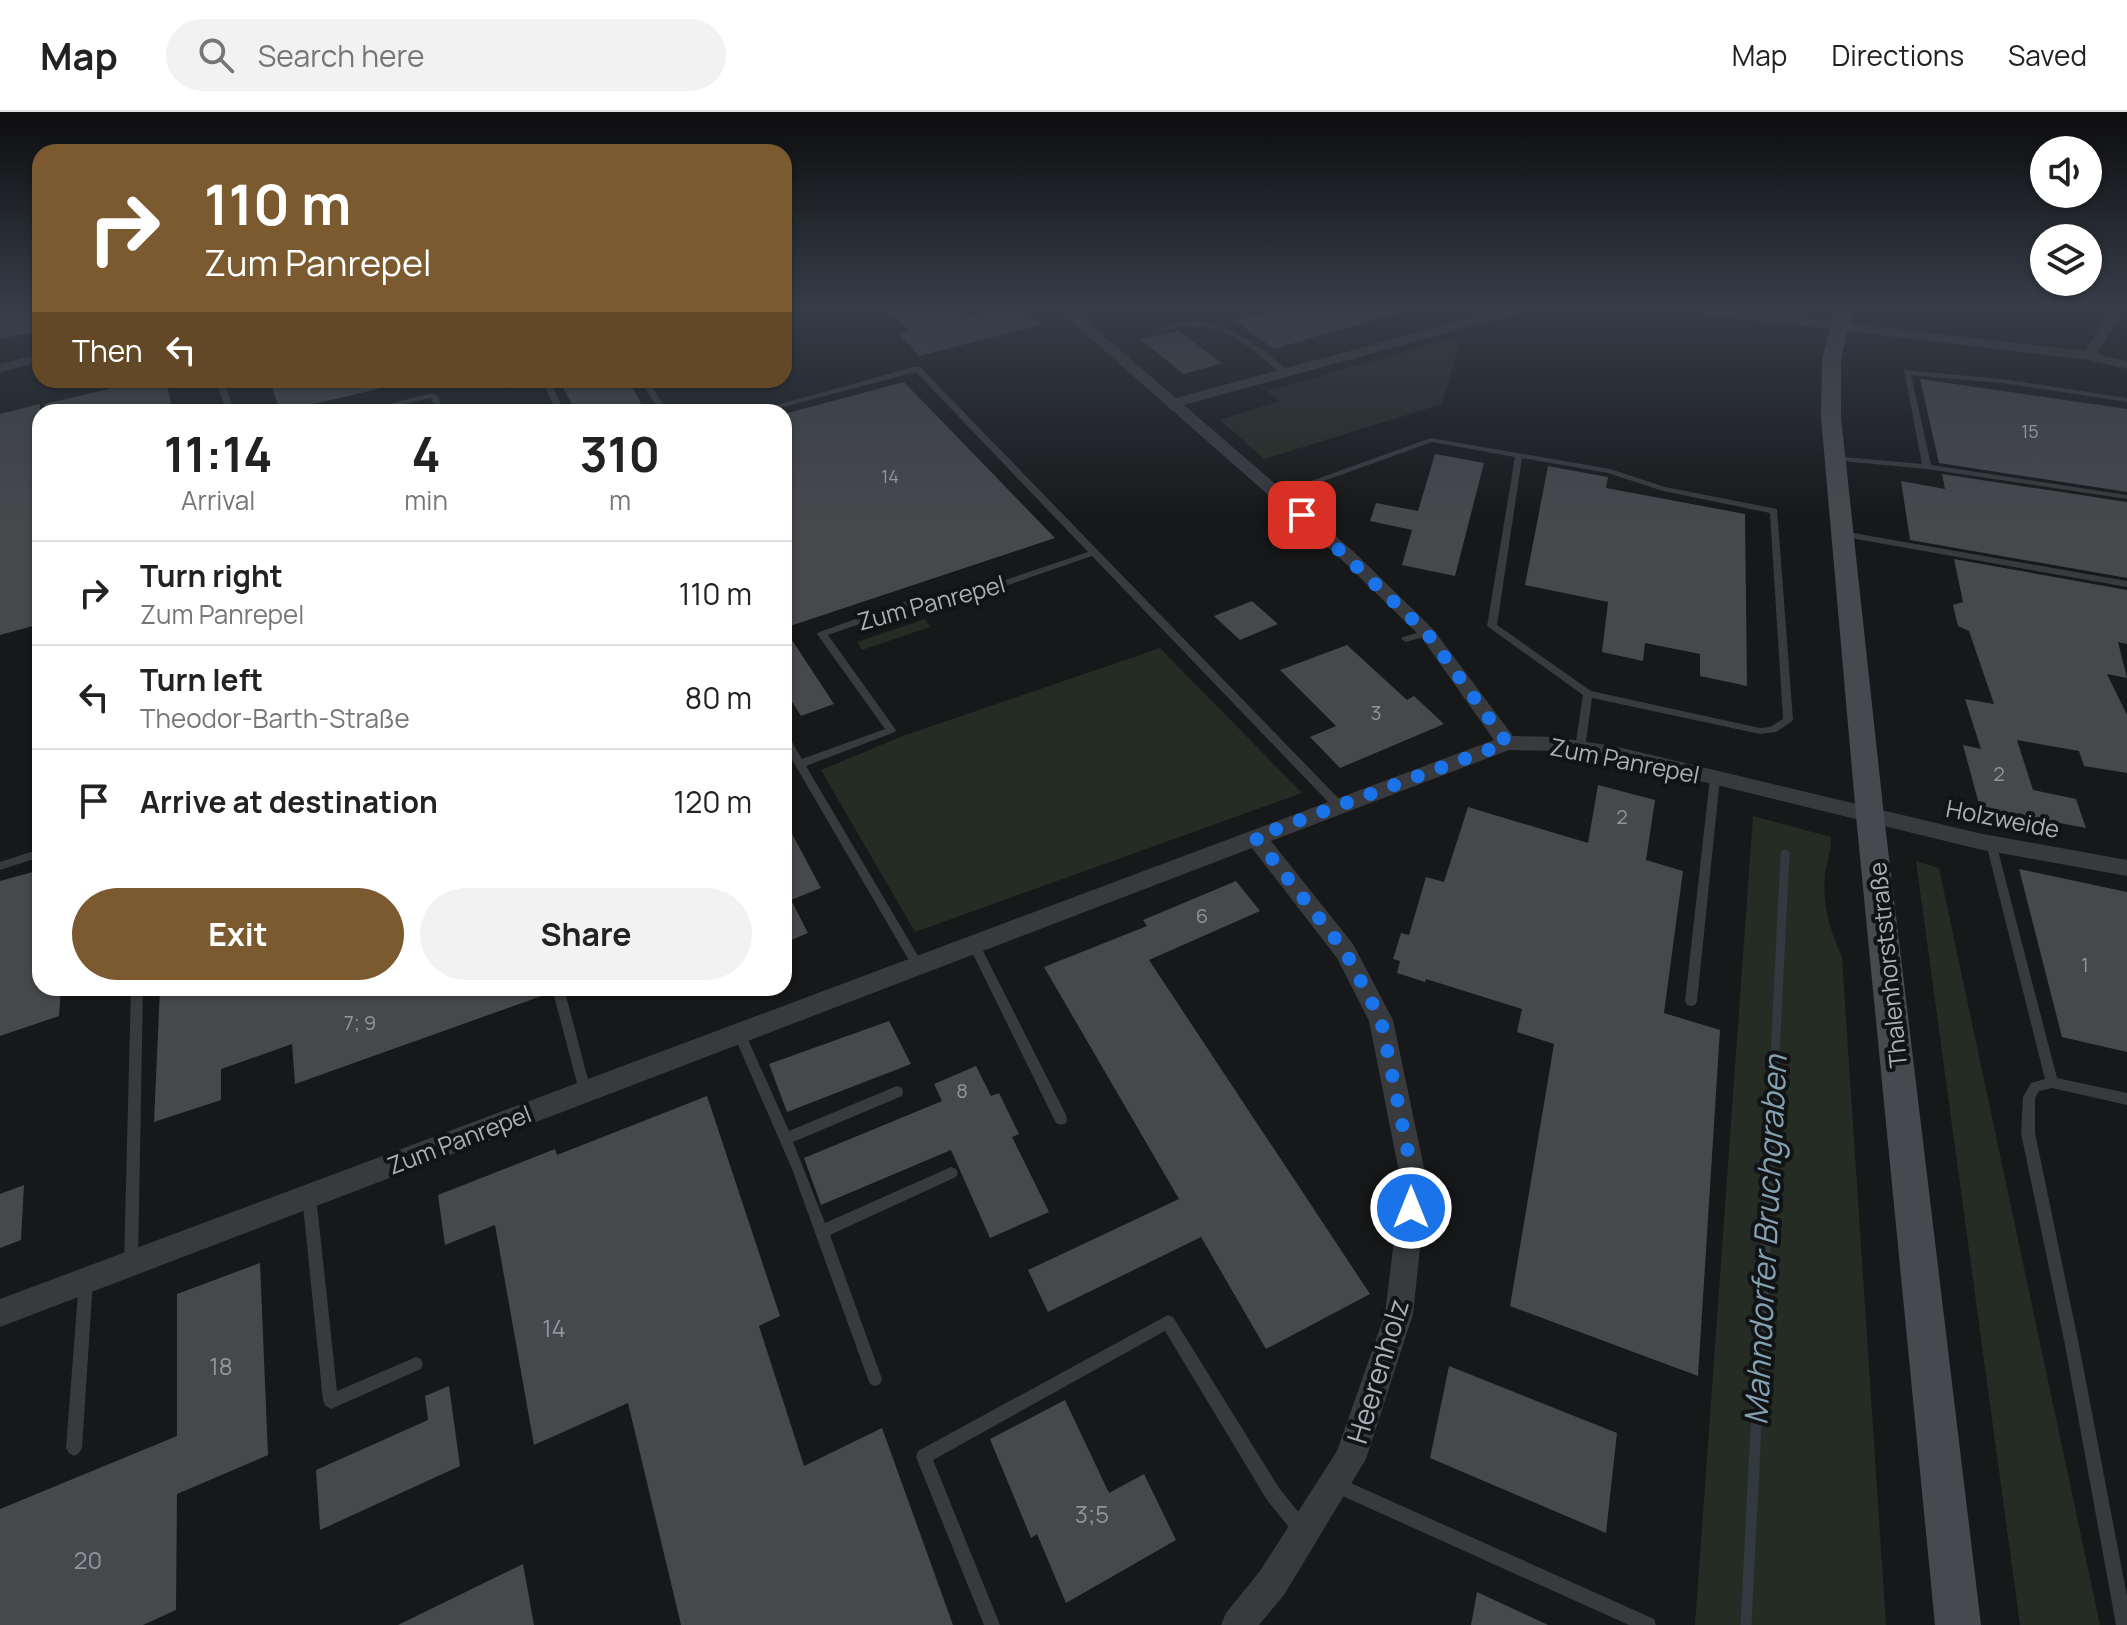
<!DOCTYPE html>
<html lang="en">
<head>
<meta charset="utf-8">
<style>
	:root { --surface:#fff; --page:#f2f2f2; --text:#222; --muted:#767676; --line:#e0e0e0; --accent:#7b5a30 }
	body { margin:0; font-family:Manrope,sans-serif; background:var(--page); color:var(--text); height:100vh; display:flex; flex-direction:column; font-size:30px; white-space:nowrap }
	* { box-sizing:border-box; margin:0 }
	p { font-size:26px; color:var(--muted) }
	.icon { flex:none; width:44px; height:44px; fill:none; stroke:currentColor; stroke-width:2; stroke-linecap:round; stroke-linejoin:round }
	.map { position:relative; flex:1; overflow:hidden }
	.details { position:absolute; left:32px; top:292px; width:760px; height:592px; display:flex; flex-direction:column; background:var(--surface); border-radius:24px; box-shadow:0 2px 6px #0004 }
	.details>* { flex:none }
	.top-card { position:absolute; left:32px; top:32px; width:760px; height:244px; border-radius:24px; box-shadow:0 2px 6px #0004; background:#7b5a30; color:#fff; overflow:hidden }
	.controls { position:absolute; left:2030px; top:24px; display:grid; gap:16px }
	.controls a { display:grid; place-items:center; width:72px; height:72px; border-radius:50%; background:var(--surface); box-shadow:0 2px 6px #0004; font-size:40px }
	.pin { position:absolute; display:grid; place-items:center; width:68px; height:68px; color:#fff; margin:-34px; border-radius:16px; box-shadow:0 4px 12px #0006 }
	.me { position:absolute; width:88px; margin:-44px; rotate:0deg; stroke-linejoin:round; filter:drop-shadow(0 0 6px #0008) }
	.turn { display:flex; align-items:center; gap:28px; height:168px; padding:0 40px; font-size:36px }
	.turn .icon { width:104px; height:104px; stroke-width:2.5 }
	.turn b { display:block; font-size:56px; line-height:68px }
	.then { display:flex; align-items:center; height:76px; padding:0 40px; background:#0003; gap:16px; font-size:30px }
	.eta { display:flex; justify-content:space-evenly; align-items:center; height:136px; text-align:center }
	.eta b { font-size:48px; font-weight:700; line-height:56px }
	.action { display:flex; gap:16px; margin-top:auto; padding:16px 40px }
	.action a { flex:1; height:92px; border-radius:48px; background:var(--accent); color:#fff; font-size:32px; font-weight:700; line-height:92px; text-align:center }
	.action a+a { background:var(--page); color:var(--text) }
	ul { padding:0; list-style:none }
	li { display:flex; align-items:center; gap:24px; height:104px; padding:0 40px; border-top:2px solid var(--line) }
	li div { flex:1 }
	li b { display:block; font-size:30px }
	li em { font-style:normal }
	header { display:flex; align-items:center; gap:48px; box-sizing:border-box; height:112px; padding:0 40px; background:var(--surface); border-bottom:2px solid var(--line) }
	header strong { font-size:38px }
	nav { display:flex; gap:44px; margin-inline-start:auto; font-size:28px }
	.search { width:560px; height:72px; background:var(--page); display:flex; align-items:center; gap:20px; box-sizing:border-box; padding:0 28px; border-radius:44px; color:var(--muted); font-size:30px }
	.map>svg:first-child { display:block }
	.green { fill:#242c24 }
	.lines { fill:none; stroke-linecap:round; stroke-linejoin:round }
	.stream-far1 { stroke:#303a3f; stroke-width:9 }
	.stream { stroke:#303a3f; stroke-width:11 }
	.building { fill:#46484c }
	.service { fill:#393a3e; fill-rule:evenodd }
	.minor { fill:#393a3e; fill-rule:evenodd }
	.secondary { fill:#47494e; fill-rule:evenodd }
	.route { stroke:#1a73e8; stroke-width:14; stroke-dasharray:0 25.2 }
	.labels { text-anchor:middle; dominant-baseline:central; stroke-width:8; stroke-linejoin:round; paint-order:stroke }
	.far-number-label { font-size:18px; fill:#91969d }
	.number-label { font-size:20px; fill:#91969d }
	.street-label { font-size:24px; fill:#aab0b8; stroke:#121314 }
	.near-number-label { font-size:24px; fill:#91969d }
	.near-street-label { font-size:28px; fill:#aab0b8; stroke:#121314 }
	.near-water-label { font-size:32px; font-style:italic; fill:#84a1b1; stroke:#121314 }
</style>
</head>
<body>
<header>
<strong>Map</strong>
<div class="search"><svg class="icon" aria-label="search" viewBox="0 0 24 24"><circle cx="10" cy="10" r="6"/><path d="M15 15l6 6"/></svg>Search here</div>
<nav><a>Map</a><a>Directions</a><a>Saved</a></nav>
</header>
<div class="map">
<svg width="2127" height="1513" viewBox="0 0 2127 1513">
	<rect width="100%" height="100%" fill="#171819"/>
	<path class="green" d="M1456,225l2,12 -16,55 -178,55 -44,-39 60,-19 -13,-10z
		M925,507l5,8 -68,23 -5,-8z
		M1160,536l142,145 -387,139 -94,-162 79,-33z
		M1753,704l78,21c0,16 -4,24 -6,38 -3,29 5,56 17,82l44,668h-191z
		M1916,749l23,7 161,757h-80z"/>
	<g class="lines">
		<path class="stream-far1" d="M1769,1061l16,-319"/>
		<path class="stream" d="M1746,1513l23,-454"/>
	</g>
	<path class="building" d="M0,194h40v25l-40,8z
		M884,194h71l11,10 52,-10 22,19 -121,31 -21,-23 11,-2z
		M1290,194h113l1,5 -130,38 -39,-28z
		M1179,219l43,32 -38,11 -44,-35z
		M1920,267l207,30v83l-188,-29z
		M148,268h18l7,32h-128l-1,-8z
		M270,268h111l1,8 -102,24z
		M559,268h69l18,32h-70z
		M904,270l151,156 -271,90v-214z
		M40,292v220l-40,11v-221z
		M1435,342l49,9 -29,113 -53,-11 10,-35 -42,-9 6,-18 42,8z
		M1548,354l60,11 -2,11 139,26 2,172 -47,-10v-22l-55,-11 -2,18 -41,-9 6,-50 -83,-17z
		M1942,362l185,28v76l-217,-38 -9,-59 44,8z
		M1954,447l173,31v54l-9,-2 9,36 -20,-4 20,41v58l-43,-7 -5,-15 -62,-11 16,50 43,9 10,29 -106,-20 -17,-63 18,4 -16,-50 29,5 -25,-73 -11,-5 -5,-21 10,-3z
		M1252,489l26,23 -38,16 -26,-24z
		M784,516l50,76 -33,12 -17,-27z
		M1347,533l60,55 7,-4 30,28 -104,44 -30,-31 26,-11 -56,-56z
		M1598,673l57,15 -9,60 37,11 -19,142 56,17 -22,346 -188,-70 44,-262 -37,-12 5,-23 -96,-30 -1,3 -28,-9 3,-12 -7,-2 8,-26 8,2 17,-58 18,5 24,-75 120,36z
		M784,707l37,69 -30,12 17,33 -24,10z
		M2019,757l108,23v160l-65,-15z
		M40,758v118h21l-2,28 -59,20v-155z
		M1236,769l24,30 -111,49 221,334 -104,55 -65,-112 -153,75 -20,-42 151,-71 -135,-232 103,-41 -4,-6z
		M160,876h389l1,5 -255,91 -3,-40 -71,25v31l-67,22z
		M889,909l22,43 -124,48 -18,-48z
		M976,954l15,30 8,-3 20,41 -7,3 37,75 -59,26 -39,-88 -130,55 -17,-47 138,-57 -8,-17z
		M707,984l73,220 -21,10 45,140 78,-38 71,197h-272l-53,-222 -94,42 -39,-220 -50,20 -7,-50 117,-46 2,6z
		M24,1073l-3,55 -21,8v-54z
		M260,1151l8,192 -91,39 -1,116 -33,15h-143v-116l177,-73v-142z
		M1449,1254l168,67 -11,100 -176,-75z
		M449,1274l11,80 -140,64 -4,-60 112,-50 -3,-24z
		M1065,1288l44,93 35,-19 32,66 -110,63 -29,-69 -6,4 -41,-99z
		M523,1452l11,61h-136z
		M1477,1480l71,33h-77z"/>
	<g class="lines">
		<path class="service" d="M791,194h12l-19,5v-4z
			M1199,209c36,7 65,28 91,52l-7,2c-43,-35 -62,-59 -121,-44l-3,-2 23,-7z
			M914,255h6l422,435 1,3 -1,3h-8l-242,-252 -136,47 -45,3 -83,29 68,95 -1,2 -89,34 118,200 -2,3 -4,2 -4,-2 -130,-223v-12l4,1 14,24 83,-30 -68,-95 2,-2 91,-32 42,-2 136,-46 -172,-180 -152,40h-13z
			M1904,258l98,9 125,19v4l-125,-19 -91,-8 20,90 196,30v4l-200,-30 -96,-9 -1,-2 4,-2 88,8z
			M216,268h8l10,32h-8z
			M541,268h8l16,32h-8z
			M640,268h8l20,32h-8z
			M433,281l4,2 8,17h-8l-6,-14 -61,14h-14z
			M1431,326l179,31 55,18 112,22 16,211 -2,2 -15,10 -16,2 -168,-36 -7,50 -1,2h-8l-1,-2 8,-53 -96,-69 28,-169 -83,-15 -150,54h-6l-1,-2zM1522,346l86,15 55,18 107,22 13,206 -13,8 -10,1 -169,-37 -94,-66z
			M1842,419l285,50v6l-288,-51 -1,-2z
			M1427,518l5,3 -2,2 -24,7 -5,-3 2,-2z
			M1715,662l5,4 -23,223 -2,4 -4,1 -4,-1 -2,-4 25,-223z
			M1991,727l5,4 61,235 70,15v12l-75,-17 -13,3 -4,7v35l44,212 48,251v29h-11l-51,-280 -44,-212 2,-36 8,-14 14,-4 -59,-236z
			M40,737v8l-40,13v-8z
			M974,827l4,2 88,174 1,4 -1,4 -5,2 -5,-2 -88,-179 2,-3z
			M131,876h12l-5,274 -2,5 -5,2 -5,-2 -2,-5z
			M552,876h12l27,103 -2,4 -4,2 -4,-2 -2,-4z
			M739,916l4,1 2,4 44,98 108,-45 5,2 1,4 -1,4 -109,46 32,81 126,-56 5,2 2,4 -2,4 -126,58 52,144 -2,5 -5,2 -5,-2 -2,-5 -76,-210 -59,-136 2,-4z
			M309,1078l5,1 2,5 21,195 79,-34 5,2 2,5 -2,5 -90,40 -5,-3 -3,-5 -21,-205 2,-5z
			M86,1161l5,2 2,5 -11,168 -3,5 -5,3 -5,-3 -3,-5 13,-168 2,-5z
			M1168,1203l5,2 106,171 29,36 2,6 -2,6 -6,2 -6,-2 -29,-36 -102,-169 -232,129 67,165h-16l-68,-168 2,-6z
			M1335,1364l319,143 2,6h-27l-300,-135 -2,-6 2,-6z"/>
		<path class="minor" d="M1054,194h15l107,92 339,-92h20l-1,3 -350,96 170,147 79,77 80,107 41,1 60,9 364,87 149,27v16l-149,-27 -364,-89 -60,-9 -45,-1 -238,91 82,103 40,76 34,162 -14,132 -47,145 -82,136 -25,30h-38l5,-12 34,-42 77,-120 48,-137 16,-132 -32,-161 -32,-63 -85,-110 -1252,479v-28l1494,-559 -73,-103 -79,-77z
			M1663,194h38l384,45 28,-45h12l-28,48 30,7v8l-38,-9 -419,-50z
			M40,242v8l-40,10v-8z"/>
		<path class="secondary" d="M1835,194h18l-12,54v57l43,399 97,809h-46l-79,-809 -35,-399 1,-57z"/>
	</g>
	<linearGradient id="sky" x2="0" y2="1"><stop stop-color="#0d0d0e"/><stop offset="0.48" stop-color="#363d49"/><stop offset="1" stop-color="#363d49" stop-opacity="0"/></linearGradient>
	<rect width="2127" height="405" fill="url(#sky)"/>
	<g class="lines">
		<path class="route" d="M1302,403l125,118 80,110 -252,94 90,114 36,69 33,162 -3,26"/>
	</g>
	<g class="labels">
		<g class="far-number-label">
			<text x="2030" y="319">15</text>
			<text x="890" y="364">14</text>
		</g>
		<g class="number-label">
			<text x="1376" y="600">3</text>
			<text x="1999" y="661">2</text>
			<text x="1622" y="704">2</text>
			<text x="1202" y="803">6</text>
			<text x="2085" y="852">1</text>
			<text x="360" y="910">7; 9</text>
			<text x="962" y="978">8</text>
		</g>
		<g class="street-label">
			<text transform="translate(931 490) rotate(-15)">Zum Panrepel</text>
			<text transform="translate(1625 648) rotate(11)">Zum Panrepel</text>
			<text transform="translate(2003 706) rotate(11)">Holzweide</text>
			<text transform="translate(1887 853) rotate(-96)">Thalenhorststraße</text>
			<text transform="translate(459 1027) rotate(-21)">Zum Panrepel</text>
		</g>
		<g class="near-number-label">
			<text x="554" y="1215">14</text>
			<text x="221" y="1253">18</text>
			<text x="1092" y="1401">3;5</text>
			<text x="88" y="1447">20</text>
		</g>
		<g class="near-street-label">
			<text transform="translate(1377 1259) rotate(-73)">Heerenholz</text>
		</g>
		<g class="near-water-label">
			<text transform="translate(1765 1128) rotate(-87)">Mahndorfer Bruchgraben</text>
		</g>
	</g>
</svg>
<div class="controls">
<a><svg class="icon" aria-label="sound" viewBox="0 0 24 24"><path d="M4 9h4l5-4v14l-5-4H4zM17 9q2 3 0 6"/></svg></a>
<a><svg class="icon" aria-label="layers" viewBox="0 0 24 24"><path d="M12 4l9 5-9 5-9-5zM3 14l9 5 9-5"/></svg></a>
</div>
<div class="pin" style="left:1302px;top:403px;background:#d93025"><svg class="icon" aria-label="arrive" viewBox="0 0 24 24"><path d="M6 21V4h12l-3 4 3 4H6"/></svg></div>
<svg class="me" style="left:1411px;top:1096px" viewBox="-20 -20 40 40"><circle r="17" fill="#1a73e8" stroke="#fff" stroke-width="3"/><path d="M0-11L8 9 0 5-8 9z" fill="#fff"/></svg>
<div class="top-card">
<div class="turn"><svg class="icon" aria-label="right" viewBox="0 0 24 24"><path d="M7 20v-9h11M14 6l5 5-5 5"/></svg><div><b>110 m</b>Zum Panrepel</div></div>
<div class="then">Then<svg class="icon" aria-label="left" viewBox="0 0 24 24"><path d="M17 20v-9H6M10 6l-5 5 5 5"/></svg></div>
</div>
<section class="details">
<div class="eta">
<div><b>11:14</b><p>Arrival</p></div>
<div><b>4</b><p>min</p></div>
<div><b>310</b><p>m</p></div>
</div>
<ul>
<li><svg class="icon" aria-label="right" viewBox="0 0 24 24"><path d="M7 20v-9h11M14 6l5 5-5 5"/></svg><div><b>Turn right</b><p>Zum Panrepel</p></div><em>110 m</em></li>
<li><svg class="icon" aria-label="left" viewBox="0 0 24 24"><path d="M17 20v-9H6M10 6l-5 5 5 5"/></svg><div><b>Turn left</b><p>Theodor-Barth-Straße</p></div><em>80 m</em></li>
<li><svg class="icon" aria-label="arrive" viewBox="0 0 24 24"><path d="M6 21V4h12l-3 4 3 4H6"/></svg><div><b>Arrive at destination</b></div><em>120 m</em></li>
</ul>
<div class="action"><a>Exit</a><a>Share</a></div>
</section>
</div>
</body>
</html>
